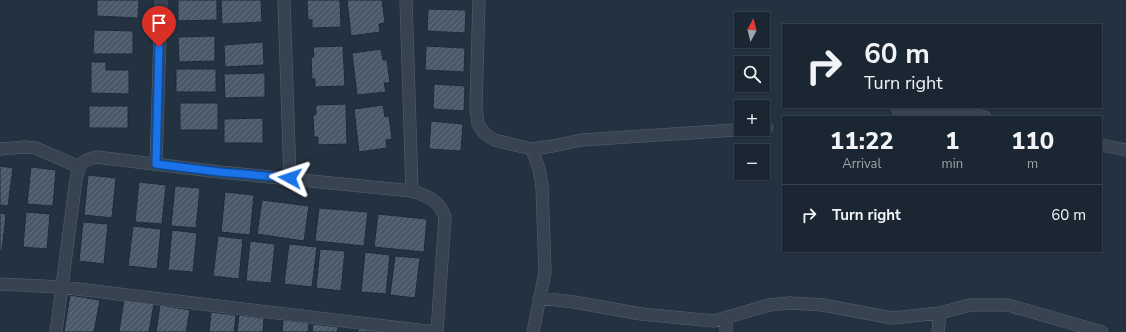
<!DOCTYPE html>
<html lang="en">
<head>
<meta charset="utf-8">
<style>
	:root { --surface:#1a2631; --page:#232e39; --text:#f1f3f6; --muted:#9fa5ab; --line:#38434d }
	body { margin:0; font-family:"Nunito Sans",sans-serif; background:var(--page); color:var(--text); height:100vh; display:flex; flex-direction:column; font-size:15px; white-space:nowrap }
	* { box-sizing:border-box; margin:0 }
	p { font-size:13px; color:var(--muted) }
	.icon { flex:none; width:22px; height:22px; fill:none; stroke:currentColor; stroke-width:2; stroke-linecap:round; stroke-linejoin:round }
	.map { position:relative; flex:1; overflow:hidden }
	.details { position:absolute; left:782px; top:116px; width:320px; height:136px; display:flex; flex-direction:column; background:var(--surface); border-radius:0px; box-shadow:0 1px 3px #0004,0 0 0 1px var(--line) }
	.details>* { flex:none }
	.banner { position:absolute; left:782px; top:24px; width:320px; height:84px; border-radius:0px; box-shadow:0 1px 3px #0004,0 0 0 1px var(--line); background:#1a2631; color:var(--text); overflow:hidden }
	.needle { width:26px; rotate:7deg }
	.buttons { position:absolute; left:734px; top:12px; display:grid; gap:8px }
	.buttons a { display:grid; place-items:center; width:36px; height:36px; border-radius:0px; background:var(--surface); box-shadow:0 1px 3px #0004,0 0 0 1px var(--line); font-size:20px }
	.pin { position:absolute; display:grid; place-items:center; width:34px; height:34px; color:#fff; margin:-41px -17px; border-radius:50% 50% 50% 0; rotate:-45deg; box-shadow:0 0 4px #0007 }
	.pin .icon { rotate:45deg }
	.me { position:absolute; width:44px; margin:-22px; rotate:275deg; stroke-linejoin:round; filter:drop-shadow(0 0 3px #0008) }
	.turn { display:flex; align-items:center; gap:14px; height:84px; padding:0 16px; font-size:18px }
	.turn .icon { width:52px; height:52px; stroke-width:2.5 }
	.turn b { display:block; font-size:28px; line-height:34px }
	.eta { display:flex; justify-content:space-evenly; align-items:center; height:68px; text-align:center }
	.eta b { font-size:24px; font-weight:800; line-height:28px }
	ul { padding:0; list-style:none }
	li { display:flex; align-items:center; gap:12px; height:60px; padding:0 16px; border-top:1px solid var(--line) }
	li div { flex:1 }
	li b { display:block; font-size:15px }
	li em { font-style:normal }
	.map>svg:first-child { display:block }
	.building { fill:url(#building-hatch); stroke:#1e2a37 }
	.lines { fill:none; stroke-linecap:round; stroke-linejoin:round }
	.minor-casing { stroke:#55616e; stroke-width:13 }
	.minor { stroke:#374350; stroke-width:12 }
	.route-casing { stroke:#114b97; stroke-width:10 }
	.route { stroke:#1a73e8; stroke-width:7 }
</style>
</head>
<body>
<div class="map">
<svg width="1126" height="332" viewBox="0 0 1126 332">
	<defs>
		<pattern id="building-hatch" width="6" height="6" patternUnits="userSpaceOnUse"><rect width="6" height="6" fill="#49596a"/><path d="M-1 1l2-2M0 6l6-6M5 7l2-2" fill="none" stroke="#616f7e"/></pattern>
	</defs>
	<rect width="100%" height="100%" fill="#233241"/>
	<path class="building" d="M97,0h42l-1,18 -41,-2z
		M178,0h39v20l-39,1z
		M221,0h40l1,22 -40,2z
		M307,0h33l1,27 -29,1v-8h-4z
		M347,0h35l3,23 -6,1 1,8 -29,4z
		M428,9l38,1 -1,23 -38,-2z
		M94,30l39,1v23h-40z
		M215,36v25l-36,1 -1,-25z
		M263,42l1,23 -39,2 -1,-22z
		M343,46l2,40 -30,1v-8h-3l-1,-22h3l-1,-10z
		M426,46l39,2 -1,24 -39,-2z
		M381,49l2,11h4l3,23h-6l2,9 -29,3 -5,-42z
		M91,62h15v8h23v24l-38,-1z
		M176,69h40v23h-40z
		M265,73v24l-40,1 -1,-24z
		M434,84l31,2 -1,25 -31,-2z
		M180,103h38v27h-38z
		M346,104l1,40 -29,1v-8h-4l-1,-22h3v-10z
		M383,105l2,12 4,-1 3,23 -6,1 1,8 -28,4 -5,-43z
		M89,106h39v22h-39z
		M263,118v25h-39v-24z
		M431,121l32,3 -2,27 -32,-2z
		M0,166l13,2 -5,38 -8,-1z
		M31,167l25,3 -3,36 -26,-2z
		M88,175l28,3 -4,40 -28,-3z
		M139,182l27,3 -4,39 -27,-2z
		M175,186l25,2 -4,40 -25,-2z
		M225,192l29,3 -4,40 -29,-3z
		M262,200l47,6 -5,35 -47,-7z
		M319,208l49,4 -4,34 -49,-5z
		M26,212l24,2 -3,35 -24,-2z
		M0,213l6,1 -4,37h-2z
		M378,214l49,5 -3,33 -50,-5z
		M83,222l25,2 -4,40 -25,-3z
		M133,226l28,3 -4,40 -29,-3z
		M172,230l25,3 -4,39 -25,-2z
		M218,236l25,3 -4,40 -26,-3z
		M250,241l25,3 -4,39 -25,-2z
		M289,244l28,3 -5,40 -28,-3z
		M320,249l25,2 -4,40 -25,-3z
		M365,252l25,3 -4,39 -25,-2z
		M395,256l25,2 -5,40 -25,-3z
		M70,295l30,5 -6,32h-30z
		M124,299l30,5 -5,28h-30z
		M160,305l30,5 -4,22h-30z
		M211,312l25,3 -2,17h-25z
		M239,315l25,3 -1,14h-26z
		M283,320l26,3 -1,9h-26z
		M313,324l25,3 -1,5h-25z
		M359,329l25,3h-26z"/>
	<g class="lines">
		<g class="minor-casing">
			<path id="minor" d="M284,0l6,178
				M406,0l6,191
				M479,0l-3,107 2,17 6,9 10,7 38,9 21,-3 28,-6 170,-11
				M898,110l69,3 18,4
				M763,128h4
				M1101,145l25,5
				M0,149l25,-2 11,1 43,19
				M532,149l7,20 3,17 3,86 -12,60
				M156,164l5,-161
				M0,284l61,3 374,45
				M539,298l35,4 67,12 73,7 55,-16 21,-2 33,2 69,13 48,-5 30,-8h38l94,27
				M56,332l20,-153c4,-15 5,-18 20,-22l124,15 192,19c15,5 27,9 33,26l-8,115
				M726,332v-14
				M938,332l2,-19"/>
		</g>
		<use href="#minor" class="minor"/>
	</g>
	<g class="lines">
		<g class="route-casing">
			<path id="route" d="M159,47l-3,117 64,8 70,6"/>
		</g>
		<use href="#route" class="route"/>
	</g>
</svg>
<div class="buttons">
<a><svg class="needle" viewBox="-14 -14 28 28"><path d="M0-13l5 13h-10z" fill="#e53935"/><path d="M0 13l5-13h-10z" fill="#9fa5ab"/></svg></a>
<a><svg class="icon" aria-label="search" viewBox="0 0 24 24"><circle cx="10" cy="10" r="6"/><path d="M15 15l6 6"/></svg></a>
<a>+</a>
<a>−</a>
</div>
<div class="pin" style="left:159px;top:47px;background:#d93025"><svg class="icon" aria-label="arrive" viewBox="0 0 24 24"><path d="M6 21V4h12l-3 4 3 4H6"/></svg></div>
<svg class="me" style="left:290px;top:178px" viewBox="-20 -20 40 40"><path d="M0-17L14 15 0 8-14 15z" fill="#1a73e8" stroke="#fff" stroke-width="4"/></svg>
<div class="banner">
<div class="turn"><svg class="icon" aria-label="right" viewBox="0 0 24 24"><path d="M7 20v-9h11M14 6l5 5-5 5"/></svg><div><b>60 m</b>Turn right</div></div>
</div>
<section class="details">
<div class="eta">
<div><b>11:22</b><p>Arrival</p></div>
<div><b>1</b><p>min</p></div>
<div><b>110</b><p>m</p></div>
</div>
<ul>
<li><svg class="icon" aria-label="right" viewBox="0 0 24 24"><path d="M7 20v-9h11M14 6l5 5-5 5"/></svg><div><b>Turn right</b></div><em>60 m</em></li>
</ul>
</section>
</div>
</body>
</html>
